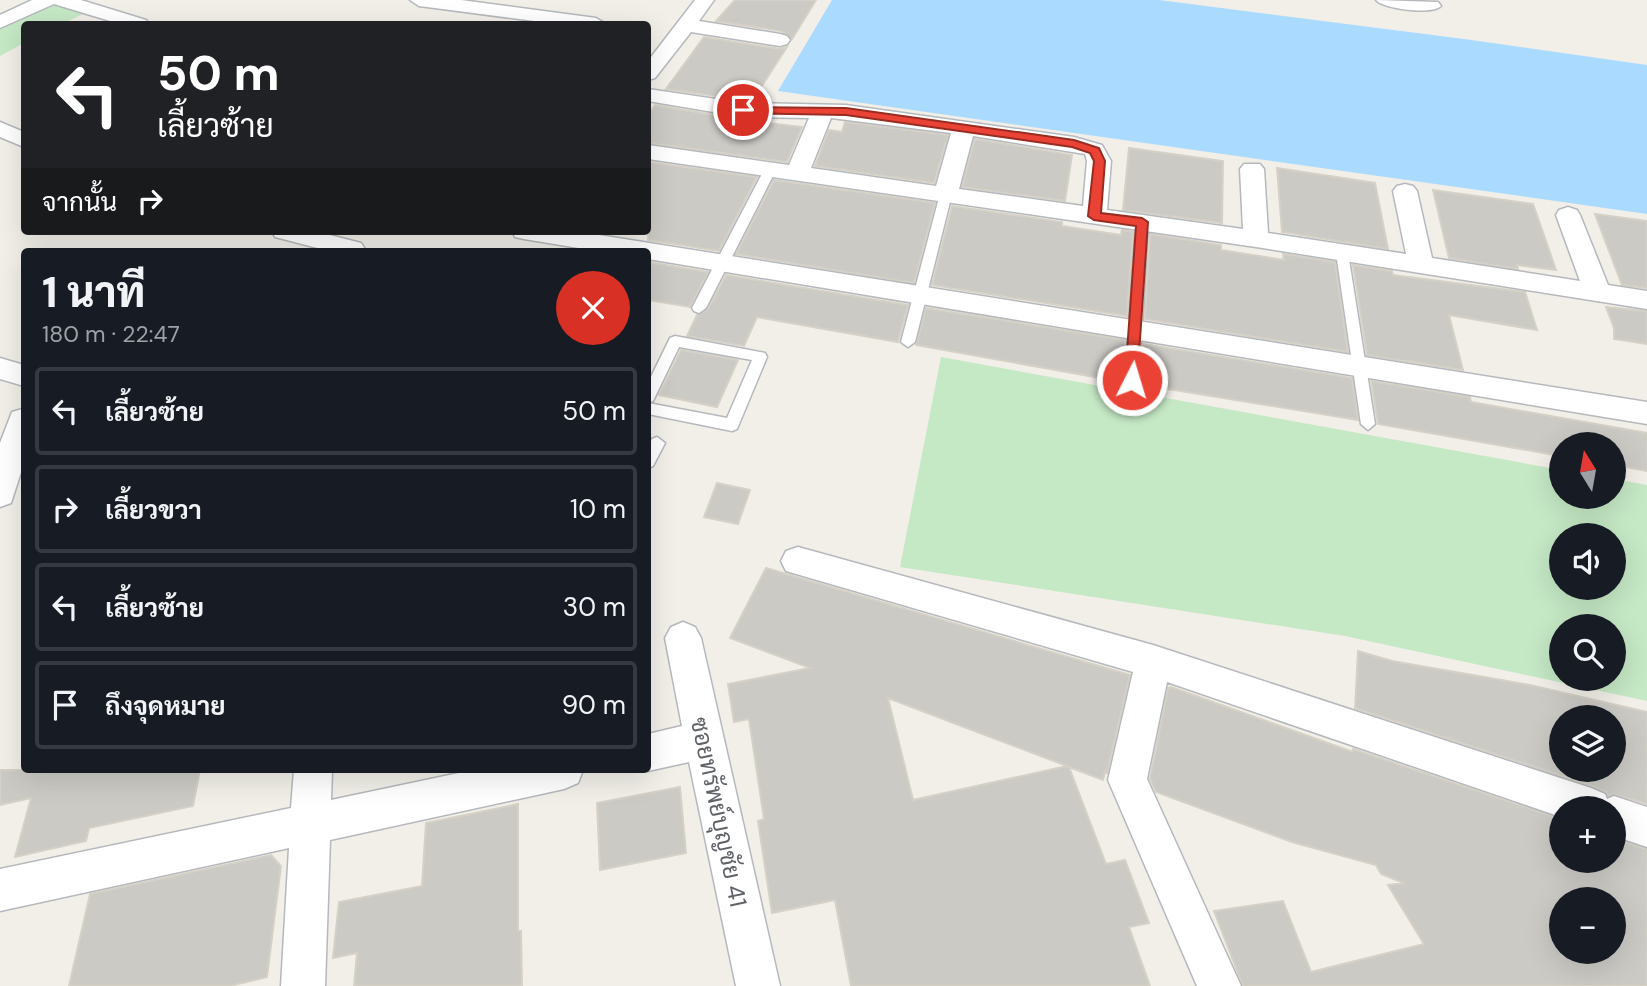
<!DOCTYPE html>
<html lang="th">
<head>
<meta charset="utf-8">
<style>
	:root { --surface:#171b24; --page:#242831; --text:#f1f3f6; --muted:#9ea1a6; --line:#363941 }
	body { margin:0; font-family:"DM Sans",Sarabun,sans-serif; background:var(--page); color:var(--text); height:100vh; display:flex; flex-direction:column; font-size:26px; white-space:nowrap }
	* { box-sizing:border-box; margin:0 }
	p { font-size:23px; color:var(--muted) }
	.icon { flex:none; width:38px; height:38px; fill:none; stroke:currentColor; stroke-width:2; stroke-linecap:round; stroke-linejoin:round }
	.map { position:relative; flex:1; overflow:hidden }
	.panel { position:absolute; left:21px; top:248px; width:630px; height:525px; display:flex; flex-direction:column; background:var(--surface); border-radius:7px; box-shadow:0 7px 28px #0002 }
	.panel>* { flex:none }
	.guide { position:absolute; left:21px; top:21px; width:630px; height:214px; border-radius:7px; box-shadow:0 7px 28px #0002; background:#202124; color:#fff; overflow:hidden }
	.needle { width:46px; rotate:349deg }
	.tools { position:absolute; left:1549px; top:432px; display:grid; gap:14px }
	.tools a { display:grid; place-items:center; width:77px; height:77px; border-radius:50%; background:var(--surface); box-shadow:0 7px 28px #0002; font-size:35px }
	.pin { position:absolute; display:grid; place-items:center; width:60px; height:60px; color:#fff; margin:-30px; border:4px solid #fff; border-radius:50%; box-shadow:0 2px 7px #0007 }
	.me { position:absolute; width:77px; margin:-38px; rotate:5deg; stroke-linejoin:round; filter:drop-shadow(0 0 5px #0008) }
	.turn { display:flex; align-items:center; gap:24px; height:147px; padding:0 21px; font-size:32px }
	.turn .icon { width:91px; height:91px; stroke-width:2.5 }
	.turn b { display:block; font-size:49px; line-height:60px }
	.then { display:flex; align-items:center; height:66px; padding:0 21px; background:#0003; gap:14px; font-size:26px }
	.round { display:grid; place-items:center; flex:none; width:74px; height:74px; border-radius:37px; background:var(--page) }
	.headline { display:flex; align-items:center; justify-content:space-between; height:119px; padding:0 21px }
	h1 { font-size:42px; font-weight:800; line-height:52px }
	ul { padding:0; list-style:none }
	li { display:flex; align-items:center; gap:21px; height:88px; margin:0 14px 10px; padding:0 7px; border:4px solid var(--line); border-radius:7px }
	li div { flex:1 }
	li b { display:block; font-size:26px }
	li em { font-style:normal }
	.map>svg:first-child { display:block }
	.green { fill:#c5e8c5; fill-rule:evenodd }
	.water { fill:#aadaff }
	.building { fill:#cccac5; stroke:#d6d1c6; stroke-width:2; fill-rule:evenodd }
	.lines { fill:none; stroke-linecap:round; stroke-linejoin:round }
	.lane-casing { stroke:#b5b8bc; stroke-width:3 }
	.street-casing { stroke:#b5b8bc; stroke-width:3 }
	.lane { fill:#fff; fill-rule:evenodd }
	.street { fill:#fff; fill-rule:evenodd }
	.route { fill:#ea4335; stroke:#982c22; stroke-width:2 }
	.labels { text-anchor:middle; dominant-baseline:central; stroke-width:5; stroke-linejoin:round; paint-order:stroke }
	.near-street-label { font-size:24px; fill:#5f6368; stroke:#fff }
</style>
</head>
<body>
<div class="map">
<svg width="1647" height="986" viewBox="0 0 1647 986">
	<rect width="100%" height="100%" fill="#f1efe8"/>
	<path class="green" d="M52,4l31,10 -21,10h-38v19l-24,13v-27z
		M941,357l620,113v27h53v-18l33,6v216l-302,-65 -445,-69zM1561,536h53v52h-53zM1561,626h53v53h-53z"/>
	<path class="water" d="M832,0h327l305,39 183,26v149l-869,-123z"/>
	<path class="building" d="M735,0h81l-24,39 -11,-8 -65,-10z
		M704,37l76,12 7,-2 -35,54 -86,-12z
		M655,105l88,15 59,7 -15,35 -139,-19v-28z
		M845,122l103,13 -14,48 -119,-17 14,-36 13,2z
		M975,139l97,16 -7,46 -103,-14z
		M1129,148l94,13 -1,62 -99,-13z
		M648,162l109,15 -38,74 -71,-11z
		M1277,168l98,15 13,66 -106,-17z
		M774,180l161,23 -21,80 -178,-29z
		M1433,190l100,14 23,66 -39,-5 1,4 -69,-11z
		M952,206l110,16v4l59,9 1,-5 11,2 -6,84 -195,-31z
		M1595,214l52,7v67l-25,-3z
		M1150,234l71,11v5l63,10 -1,-6 52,8 13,90 -203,-33z
		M648,262l60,10 -18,35 -42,-7z
		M1353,265l39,6 1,4 132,17 12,38 -88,-15 14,55 -96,-15z
		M726,275l182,30 -10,37 -141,-25 -13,29 -57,-10 10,-21 11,-6z
		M1606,307l41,4v33l-33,-5v-11z
		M926,308l199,32 -2,42 -207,-37z
		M1144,344l208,34 6,42 -220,-36 4,-4z
		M681,350l57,10 -21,47 -58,-12z
		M1371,381l99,16 1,5 176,31v38l-33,-6v-21h-53v12l-183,-32z
		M717,483l33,7 -12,34 -34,-7z
		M766,568l364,107 -23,98 -2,-1 -2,8 -34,-13 37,97 19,-4 24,63 -20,4 21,59h-299l-16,-86 -63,13 -14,-92 6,-2 -15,-100 -15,3 -6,-38 82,-16 -80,-30zM888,698l76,29 103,39 -154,34z
		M1358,651l34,10 138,24 117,27v92l-32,-10 -7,2 -2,-4 -14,-6 -237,-78zM1561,718h53v52h-53z
		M1171,687l182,65v-3l208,70v42h53v-22l33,10v137h-404l-29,-75 69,-10 28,71 113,-28 -36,-59 16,-2 -23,-9 -5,-9 -84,-23 -136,-50 -6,-13 18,-91zM1561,900h53v52h-53z
		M0,770h200l-7,36 -104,22 -3,13 -71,16 16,-59 -31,7z
		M680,787l6,66 -86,17 -3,-67z
		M518,804v127h3l1,55h-168l3,-33 -24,5 6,-56 83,-16 4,-63z
		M271,855l10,11 -14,111 -37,9h-161l21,-92z"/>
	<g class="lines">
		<g class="lane-casing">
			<path id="lane" d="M770,167l6,3 -70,138 -7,5 -5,-2 -2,-3 72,-138z
				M946,190l6,4 -37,148 -7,5 -7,-5 39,-148z
				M1142,218l6,4 -9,158 -7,5 -7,-5 11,-158z
				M1342,249l6,4 27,171 -7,6 -7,-6 -25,-171z
				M675,336l90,17 2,4 -30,72 -5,2 -84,-17v-11l79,15 25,-58 -73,-13 -26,54 -5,1v-19l22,-45z
				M657,437l8,6 -12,23 -5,2v-21l4,-8z"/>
		</g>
		<g class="street-casing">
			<path id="street" d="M32,0h49l65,20 3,4h-29l-66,-20 -54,24v-13z
				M410,0h51l135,18 10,6h-49l-138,-18z
				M695,0h19l-15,21 81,13 7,2 3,4 -3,4 -7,2 -89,-14 -36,46 -7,2v-19z
				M1376,0l62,2 3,4c-8,9 -58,3 -65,-6z
				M648,89l95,14 103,2 228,32 28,8 9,16 -4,49 136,19 -3,-60 4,-5h16l4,5 4,64 138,21 -13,-63 4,-5 8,-2 8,2 4,5 15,67 148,23 -24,-66 3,-5 9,-3 9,3 3,5 28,70 39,6v18l-391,-62 -608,-88v-14l141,20 20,-47 -66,-1 -95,-16zM831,118l120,15 -15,53 -125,-18zM973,136l112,18 2,7 -4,45 -124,-17z
				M0,122l24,10v15l-24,-10z
				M272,231h42l47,12 4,6 -2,3h-30l-58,-15z
				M512,231h62l1073,171v22l-999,-165v-7h-45l-79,-13 -9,-2z
				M0,358l24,7v21l-24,-7z
				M22,409h2v54l-13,40 -11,4v-64l12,-31z
				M798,547l355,98 438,143 14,6 2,5 7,-3 33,11v40l-33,-11v-28h-53v9l-394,-135 -20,97 94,207h-44l-89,-206 25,-108 -347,-101 -5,-10 5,-10z
				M683,622l12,5 6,11 79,348h-44l-47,-224 -41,9 -2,-1 2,-36 34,-8 -17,-88 6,-11z
				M294,770h38l-1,30 142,-30h110l-5,13 -14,6 -234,51 -5,146h-44l8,-138 -289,63v-42l291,-61z"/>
		</g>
		<use href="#lane" class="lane"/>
		<use href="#street" class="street"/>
	</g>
	<path class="route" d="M743,107l103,1 228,32 25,8 6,13 -4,52 41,5 6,4 -11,161 -5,2 -7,-5 11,-154 -42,-6 -6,-4 6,-55 -4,-8 -18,-6 -226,-32 -106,-2 -2,-3z"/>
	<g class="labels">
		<g class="near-street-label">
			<text transform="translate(719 812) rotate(78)">ซอยทรัพย์บุญชัย 41</text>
		</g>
	</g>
</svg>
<div class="tools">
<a><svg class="needle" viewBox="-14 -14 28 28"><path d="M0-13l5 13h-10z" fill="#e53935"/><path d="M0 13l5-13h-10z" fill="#9ea1a6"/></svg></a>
<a><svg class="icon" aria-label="sound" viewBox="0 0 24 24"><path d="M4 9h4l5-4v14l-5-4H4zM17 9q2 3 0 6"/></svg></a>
<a><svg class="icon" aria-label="search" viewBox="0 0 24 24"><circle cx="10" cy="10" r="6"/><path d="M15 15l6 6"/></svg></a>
<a><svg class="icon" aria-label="layers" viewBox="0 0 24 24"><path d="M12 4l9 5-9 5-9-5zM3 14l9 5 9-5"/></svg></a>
<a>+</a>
<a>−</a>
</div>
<div class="pin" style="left:743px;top:110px;background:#d93025"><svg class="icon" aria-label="arrive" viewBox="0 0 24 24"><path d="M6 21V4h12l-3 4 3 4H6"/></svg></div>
<svg class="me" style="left:1132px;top:380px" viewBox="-20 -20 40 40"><circle r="17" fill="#ea4335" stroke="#fff" stroke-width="3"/><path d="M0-11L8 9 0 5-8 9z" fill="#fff"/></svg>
<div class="guide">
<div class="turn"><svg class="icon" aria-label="left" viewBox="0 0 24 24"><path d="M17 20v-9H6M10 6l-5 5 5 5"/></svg><div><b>50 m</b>เลี้ยวซ้าย</div></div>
<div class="then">จากนั้น<svg class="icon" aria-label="right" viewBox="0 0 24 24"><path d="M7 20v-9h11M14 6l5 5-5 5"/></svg></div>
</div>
<section class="panel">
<div class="headline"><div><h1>1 นาที</h1><p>180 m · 22:47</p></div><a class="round" style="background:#d93025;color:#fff"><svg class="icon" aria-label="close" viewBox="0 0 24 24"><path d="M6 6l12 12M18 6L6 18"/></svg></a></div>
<ul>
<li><svg class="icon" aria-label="left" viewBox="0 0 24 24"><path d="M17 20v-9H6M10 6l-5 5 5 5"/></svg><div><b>เลี้ยวซ้าย</b></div><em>50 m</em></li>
<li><svg class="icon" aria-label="right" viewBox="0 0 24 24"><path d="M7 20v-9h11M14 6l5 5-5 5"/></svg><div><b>เลี้ยวขวา</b></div><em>10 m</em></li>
<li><svg class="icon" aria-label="left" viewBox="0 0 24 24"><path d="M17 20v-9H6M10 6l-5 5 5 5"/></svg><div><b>เลี้ยวซ้าย</b></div><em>30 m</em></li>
<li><svg class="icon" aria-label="arrive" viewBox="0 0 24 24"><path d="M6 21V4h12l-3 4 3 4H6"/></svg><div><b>ถึงจุดหมาย</b></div><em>90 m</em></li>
</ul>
</section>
</div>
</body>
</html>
